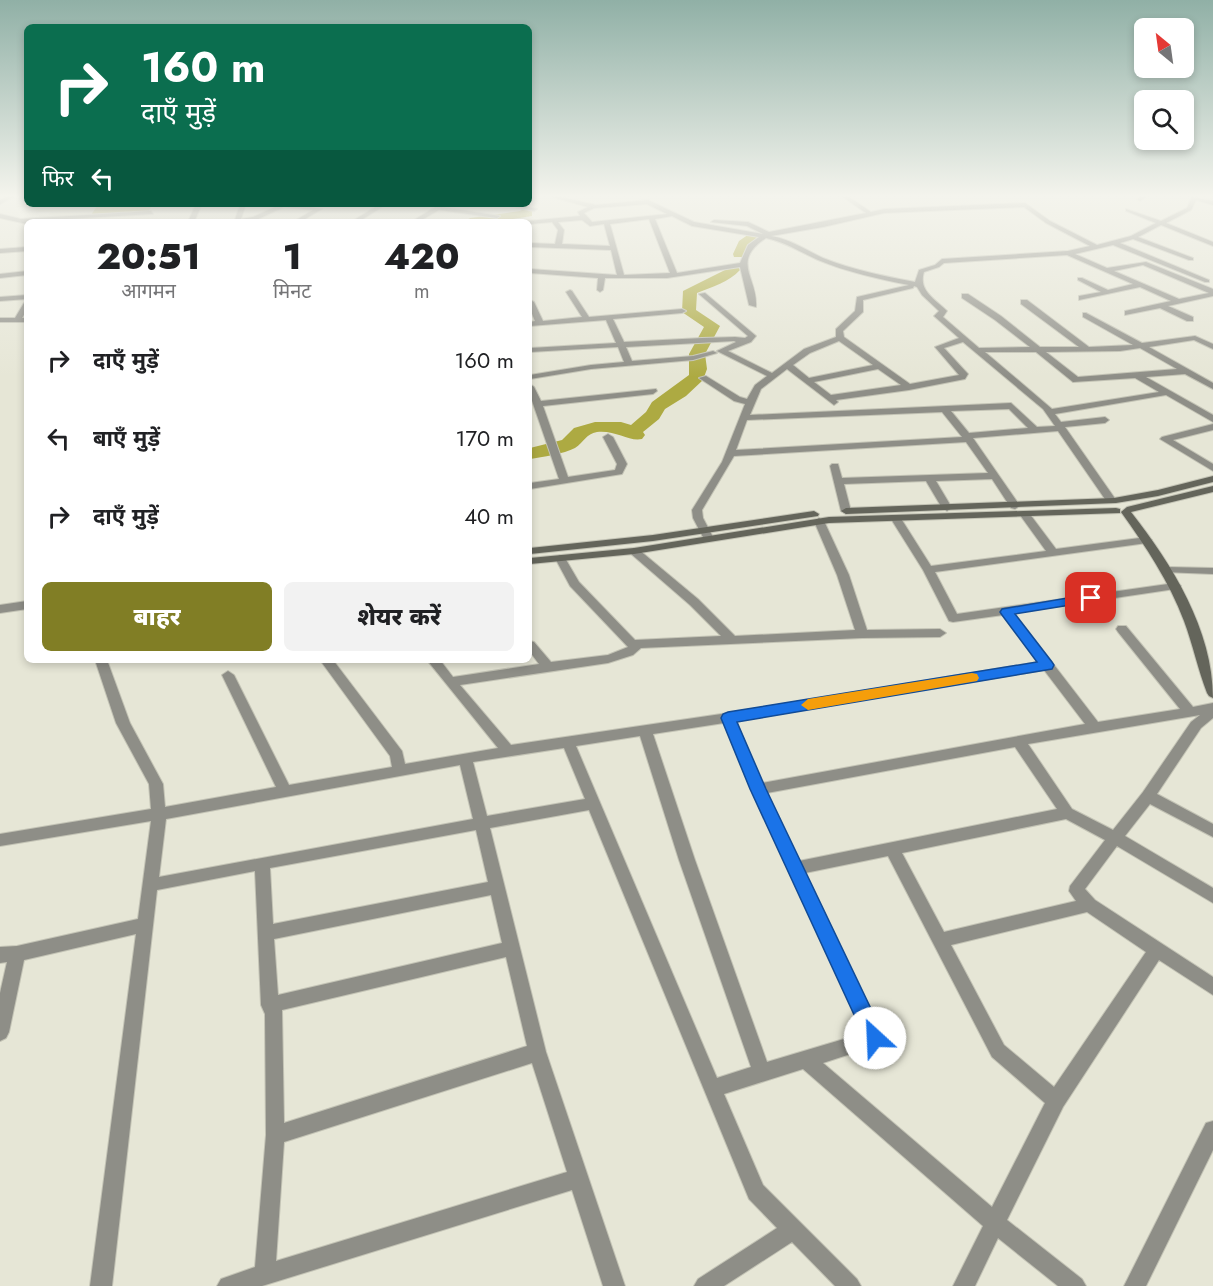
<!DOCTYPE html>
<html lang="hi">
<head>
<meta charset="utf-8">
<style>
	:root { --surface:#fff; --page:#f2f2f2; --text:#202124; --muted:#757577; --accent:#817e25 }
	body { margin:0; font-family:Jost,"Noto Sans Devanagari",sans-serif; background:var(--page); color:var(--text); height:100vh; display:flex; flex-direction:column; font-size:22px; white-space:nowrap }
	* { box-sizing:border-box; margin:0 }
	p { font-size:20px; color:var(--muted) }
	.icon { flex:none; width:33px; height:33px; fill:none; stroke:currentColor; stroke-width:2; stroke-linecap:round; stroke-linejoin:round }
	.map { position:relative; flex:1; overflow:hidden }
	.side { position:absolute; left:24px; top:219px; width:508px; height:444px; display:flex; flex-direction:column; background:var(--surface); border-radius:9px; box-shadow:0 3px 9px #0003 }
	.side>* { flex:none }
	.hud { position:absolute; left:24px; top:24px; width:508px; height:183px; border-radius:9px; box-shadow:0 3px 9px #0003; background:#0b6e4f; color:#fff; overflow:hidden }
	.needle { width:39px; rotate:331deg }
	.fabs { position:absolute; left:1134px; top:18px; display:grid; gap:12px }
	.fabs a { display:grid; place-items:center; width:60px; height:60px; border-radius:9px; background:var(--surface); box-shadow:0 3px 9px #0003; font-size:30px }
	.pin { position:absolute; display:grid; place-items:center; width:51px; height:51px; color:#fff; margin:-26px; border-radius:12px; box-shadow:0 3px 9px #0006 }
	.me { position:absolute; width:66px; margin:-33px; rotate:335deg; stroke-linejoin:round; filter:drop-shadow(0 0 4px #0008) }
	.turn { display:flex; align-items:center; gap:21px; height:126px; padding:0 18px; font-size:27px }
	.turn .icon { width:78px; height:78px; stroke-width:2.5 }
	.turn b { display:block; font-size:42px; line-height:51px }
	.then { display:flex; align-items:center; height:57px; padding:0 18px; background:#0003; gap:12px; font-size:22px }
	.eta { display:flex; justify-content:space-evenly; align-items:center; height:102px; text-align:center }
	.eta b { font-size:36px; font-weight:800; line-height:42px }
	.button { display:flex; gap:12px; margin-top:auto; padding:12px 18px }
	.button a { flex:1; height:69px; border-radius:9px; background:var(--accent); color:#fff; font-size:24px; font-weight:800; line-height:69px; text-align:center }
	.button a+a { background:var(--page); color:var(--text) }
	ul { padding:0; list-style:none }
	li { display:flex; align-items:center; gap:18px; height:78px; padding:0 18px }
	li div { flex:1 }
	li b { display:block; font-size:22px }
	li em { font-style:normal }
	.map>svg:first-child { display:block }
	.built { fill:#dcddc5 }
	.water { fill:#adaa42 }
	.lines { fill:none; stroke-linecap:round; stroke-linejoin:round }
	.river { fill:#adaa42; fill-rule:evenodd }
	.street-casing { stroke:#c3c3b5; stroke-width:2 }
	.secondary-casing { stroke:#c3c3b5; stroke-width:2 }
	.street { fill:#8e8e87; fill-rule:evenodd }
	.secondary { fill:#64655b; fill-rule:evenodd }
	.route { fill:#1a73e8; stroke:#114b97; stroke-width:1.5 }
	.slow { fill:#f59e0b }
</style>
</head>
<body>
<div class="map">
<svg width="1213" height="1286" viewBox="0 0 1213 1286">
	<rect width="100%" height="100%" fill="#e6e6d6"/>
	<path class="built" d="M21,197h6v7h125l-5,9 -96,5 2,-3h-4l1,-3h-12l-5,-4 1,-2 -18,1v-2l10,-4 -9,-2z"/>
	<path class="water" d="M129,204h23l-3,7 -58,4 6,-9z"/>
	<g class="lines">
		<path class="river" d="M526,207l6,3v6l-39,6h-29l6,-4 50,-7z
			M752,232l6,4 -9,10 -5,11h-10l-1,-3 6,-13z
			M733,266l5,1 2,3c-11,12 -28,17 -43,23l-1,17 24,16 -15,28 2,15 -4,11 -17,16 -21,13 -6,10 -16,13 2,3 -3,4c-13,3 -26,-9 -45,-7 -11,2 -13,10 -22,16 -11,6 -33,9 -45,11v-11l32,-8 12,-12 21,-6h26l10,3 15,-13 6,-10 37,-27v-21l15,-27 -22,-15 1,-21z"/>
		<g class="street-casing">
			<path id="street" d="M6,197h7l-13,7v-4z
				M552,197h9l35,8 52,-5 46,22 69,12 -16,-8 -36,-4 3,-2 34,2 21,10 97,-19 -23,-16h6l22,15 13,-3 141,-6 25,18 47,24 34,-9 25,-13 -30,-12v-2l35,12 26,-13 5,-11 21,4v4l-17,-5 -5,10 -25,13 47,19v4l-52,-21 -23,12 55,21v2h-4l-56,-21 -13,4 89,37v2h-4l-92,-37 -38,9 32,14 39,-6 67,27v7l-45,10 25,11v4h-6l-27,-13 -35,7v-4l46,-10 -31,-14 -61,13v-4l22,-4 -23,-12v-2h4l26,12 25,-6 -66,-29 -123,8 -5,4 -15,5c-6,19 11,27 23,39l-4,6 36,31 51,-1 -35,-27 -33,-22v-4h6l33,22 39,31h39l-58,-43v-4h6l62,47 44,-2 -50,-28v-4h3l56,30 53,-7 18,8v5l-19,-9 -45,7 64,36v6l-28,-15 -39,3 67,38v7l-47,-27 -111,19 6,8 44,-5 4,3 -4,3 -40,4 51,73 -5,3 -4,-1 -49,-71 -85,7 47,68 -5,3 -4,-1 -19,-29 -56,2 16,27 -5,3 -5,-3 -16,-27 -82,3 7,27 -5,3 -5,-3 -11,-45 2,-2h6l4,14 146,-5 -22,-31 -232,14 -32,54 1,8 11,21 -1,2h-8l-12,-23 -1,-8 30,-48 23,-58 -11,-3 -35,-23 7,-2 34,21 7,2 8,-14 12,-9 -50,-25 19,-9 -2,-1 -108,6 6,14 61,-5 20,-5 4,2 -24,7 -102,9 -61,10v-4l61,-10 33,-3 -6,-15 -88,5v-4l86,-5 -10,-23 -76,6v-4l5,-1 -5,-12v-9l4,2 9,19 39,-4 -16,-25 4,-2 2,1 17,26 93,-8 4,2 -4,2 -69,6 11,23 78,-4 33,-1 10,1 3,-2 -49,-42 6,-1 51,43 -5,6 -23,9 44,22 32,-24 32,-12v-8l19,-18 2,-14 52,-12c-31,-6 -62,-13 -91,-25 -18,-8 -33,-18 -52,-22 -36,24 -8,39 -10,69l-7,-2 -9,-38 -73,11h-62l-2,12 -3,2 -3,-2 1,-12 -68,-5v-4l87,6 -6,-25 -81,-3v-4l25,1 3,-14 -6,-8 -22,2 -2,-3 52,-5 -2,-4 10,-5zM647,204l20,10 -75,8 -8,-9 10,-5zM1024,207l22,16 44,23 -22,5 -126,8 -7,6 -16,5 -4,12c-31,-6 -62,-12 -92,-24 -17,-8 -33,-19 -52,-22l52,-9 61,-14zM672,216l20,10 67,11 -11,8 -8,18 -63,10 -22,-54zM649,219l21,54 -46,2 -14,-51zM582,220l8,6 14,-2 6,22 -48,-2 2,-14 -6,-8zM1143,265l66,28 -30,6 -65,-28zM914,286l3,1 5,8 17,16 -5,5 25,22 -24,9 24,28 -49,9 -66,-47 -1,-6 20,-19v-12l50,-12zM839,341l34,24 -64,13 -16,-13 17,-12zM963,342l80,67 12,17 -18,1 -26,-24 -261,12 11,-26 26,-20 47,36 4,-3 -2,-2 73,-10 56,-11 3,-5 -24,-26zM1140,348l37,21 -99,8 -32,-25 74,-1zM985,352h51l37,30 62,-4 24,14 -107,17zM878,369l23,16 -70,10 -17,-13zM1009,409l19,19 -59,5 -18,-22zM942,412l20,25 -226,13 11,-30z
				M1140,197h6l-6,4 -3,-2z
				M196,204h6l-8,18h-6z
				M240,204h6l-5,15 12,-2 24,-11 -3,-2h18l30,5 -22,13h-7l20,-12 -29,-3 -28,13 -28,2 7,-2z
				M380,204h7l-29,18h-7z
				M440,204h7l-4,3 57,9 -3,2 -58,-8 -21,12h-7z
				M500,204h14l23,5 -3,2z
				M151,211l2,3 -122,7 -4,3 -27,-6v-4l21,5z
				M27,247v4l-27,2v-4z
				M27,271v4l-27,3v-4z
				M27,295v4l-27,2v-4z
				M24,303h3v7l-5,8h5v4h-27v-4h15z
				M530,384l4,3 7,14 115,-12 1,2 -4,3 -110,12 25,71 47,-7 2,-6 -14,-27 5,-3 5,3 14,27 -5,10 -92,15v-6l29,-4 -29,-84z
				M1213,424v6l-40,10 40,24v7l-53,-32 2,-2z
				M1025,512l4,1 27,36 91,-12 5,3 -5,3 -212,29 22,42 218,-31 4,1 2,2 -2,2 -4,1 -161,24 84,109 82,-13 -62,-77 -2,-3 2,-3h8l67,81 20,-4v15l-12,10 -44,66 56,30v13l-63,-33 -25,32 88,52v15l-96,-57 -32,43 10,11 118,77v18l-54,-35 -96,147 -56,113 75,59 4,7h-28l-60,-48 -23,48h-22l30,-60 -180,-157 -79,25 39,91 94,94 4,7h-26l-43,-44 -68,44h-30l4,-7 79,-51 -28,-29 -160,-389 -99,18 56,224 79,234h-22l-31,-96 -310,96h-45l4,-7 34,-12 11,-132 -1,-121 -4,-9 -6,-134 -98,19 -45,396h-22l46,-352 -112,26 -15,72 -3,6 -6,3v-48l7,-31 -7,1v-16l17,-1 121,-27 13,-98 -151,25v-12l151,-25 -2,-25 -33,-61 -21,-63h12l23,63 33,61 2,23 111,-20 -54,-112 6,-4 6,4 55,110 103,-18 -2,-11 -70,-96h13l69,91 3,13 93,-16 -71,-88h13l13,17 86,-13 -9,-12v-11l4,1 17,20 57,-7 20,-8 -58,-61 -15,-28 5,-3 5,3 14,24 56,58 86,-4 -31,-31 -60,-52 -1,-2 5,-3 4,1 60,50 37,37 120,-6 -18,-55 -23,-54 5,-3 5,3 25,54 18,55 73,-1 6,4 -6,4 -78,1 -221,10 -8,7 -25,8 -148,22 51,60 217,-32 310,-51 -35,-47 -50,7 -4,-1 -26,-51 -32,-51 1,-2h8l31,49 115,-15 -26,-36zM1044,670l41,54 -323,59 -26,-62zM1200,715l-9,7 -48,70 -30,38 -41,-21 -44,-65zM724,723l27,66 113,244 -97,29 -72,-202 -42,-126zM640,736l39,124 72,207 -34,11 -141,-332zM1015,747l42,62 -258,52 -32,-68zM564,748l21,51 -98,17 -14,-54zM460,765l13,54 -314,58 7,-58zM1066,819l39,21 -35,46 -1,5 7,10 -132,31 -42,-79zM476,830l12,52 -215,42 -3,-56zM888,856l104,201 53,46 -53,104 -169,-144 58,-19 3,-6 -79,-165zM491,895l11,48 -224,52 -4,-56zM1087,912l59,40 -92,135 -50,-42 -53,-100zM506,957l21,89 -243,77 -2,-113zM532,1063l35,109 -291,89 8,-119z
				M1167,567l46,1v6l-50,-2 -1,-2z
				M27,601v8l-27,4v-8z
				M1213,1121v29l-67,136h-22l82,-163z"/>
		</g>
		<g class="secondary-casing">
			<path id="secondary" d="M1213,476v6l-55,14 -42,7 -270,11 -5,-3 5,-3 268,-10 44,-8z
				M1213,486v6l-82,20c41,52 82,118 82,186l-4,-2 -2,-3c-9,-23 -14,-48 -23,-72 -15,-40 -38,-74 -63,-109l6,-5z
				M1116,508l4,1v4l-291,10 -195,31 -104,10v-6l104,-10 195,-31z
				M814,511l5,3 -1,2 -165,25 -123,13v-6l123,-13z"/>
		</g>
		<use href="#street" class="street"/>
		<use href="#secondary" class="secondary"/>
	</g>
	<linearGradient id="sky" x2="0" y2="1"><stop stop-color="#90b0a6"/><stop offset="0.52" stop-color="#f4f4ed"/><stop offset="1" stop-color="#f4f4ed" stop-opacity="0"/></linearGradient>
	<rect width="1213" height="377" fill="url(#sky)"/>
	<path class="route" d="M1091,594l6,4 -2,3 -80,13 37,48 2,3 -2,4 -315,53 29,67 119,249 -3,7 -7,3 -7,-3 -118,-256 -29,-71 2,-4 5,-2 309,-50 -35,-47 -2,-3 2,-3z"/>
	<path class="slow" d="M972,673l5,1 2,4 -2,3 -169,29 -7,-5 7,-6z"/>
</svg>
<div class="fabs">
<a><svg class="needle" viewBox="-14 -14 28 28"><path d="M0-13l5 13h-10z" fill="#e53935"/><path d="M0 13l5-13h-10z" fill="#757577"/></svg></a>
<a><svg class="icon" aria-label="search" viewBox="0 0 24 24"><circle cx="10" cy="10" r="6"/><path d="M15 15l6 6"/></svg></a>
</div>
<div class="pin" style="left:1091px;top:598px;background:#d93025"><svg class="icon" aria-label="arrive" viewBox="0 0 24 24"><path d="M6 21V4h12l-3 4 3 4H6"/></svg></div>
<svg class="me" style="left:875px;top:1038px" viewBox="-20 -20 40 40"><circle r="19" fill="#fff"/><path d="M0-13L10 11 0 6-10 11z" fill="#1a73e8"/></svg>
<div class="hud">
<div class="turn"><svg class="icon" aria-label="right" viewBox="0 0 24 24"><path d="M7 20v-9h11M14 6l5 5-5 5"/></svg><div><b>160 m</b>दाएँ मुड़ें</div></div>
<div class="then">फिर<svg class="icon" aria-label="left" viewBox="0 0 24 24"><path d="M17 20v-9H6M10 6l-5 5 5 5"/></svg></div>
</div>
<section class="side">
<div class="eta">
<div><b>20:51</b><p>आगमन</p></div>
<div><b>1</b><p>मिनट</p></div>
<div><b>420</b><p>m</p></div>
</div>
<ul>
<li><svg class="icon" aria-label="right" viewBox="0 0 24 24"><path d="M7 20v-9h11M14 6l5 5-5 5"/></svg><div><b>दाएँ मुड़ें</b></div><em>160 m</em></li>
<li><svg class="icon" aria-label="left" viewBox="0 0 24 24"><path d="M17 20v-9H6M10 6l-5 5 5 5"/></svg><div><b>बाएँ मुड़ें</b></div><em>170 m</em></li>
<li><svg class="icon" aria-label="right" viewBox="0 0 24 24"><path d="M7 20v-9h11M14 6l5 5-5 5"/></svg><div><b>दाएँ मुड़ें</b></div><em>40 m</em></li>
</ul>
<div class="button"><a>बाहर</a><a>शेयर करें</a></div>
</section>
</div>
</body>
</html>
